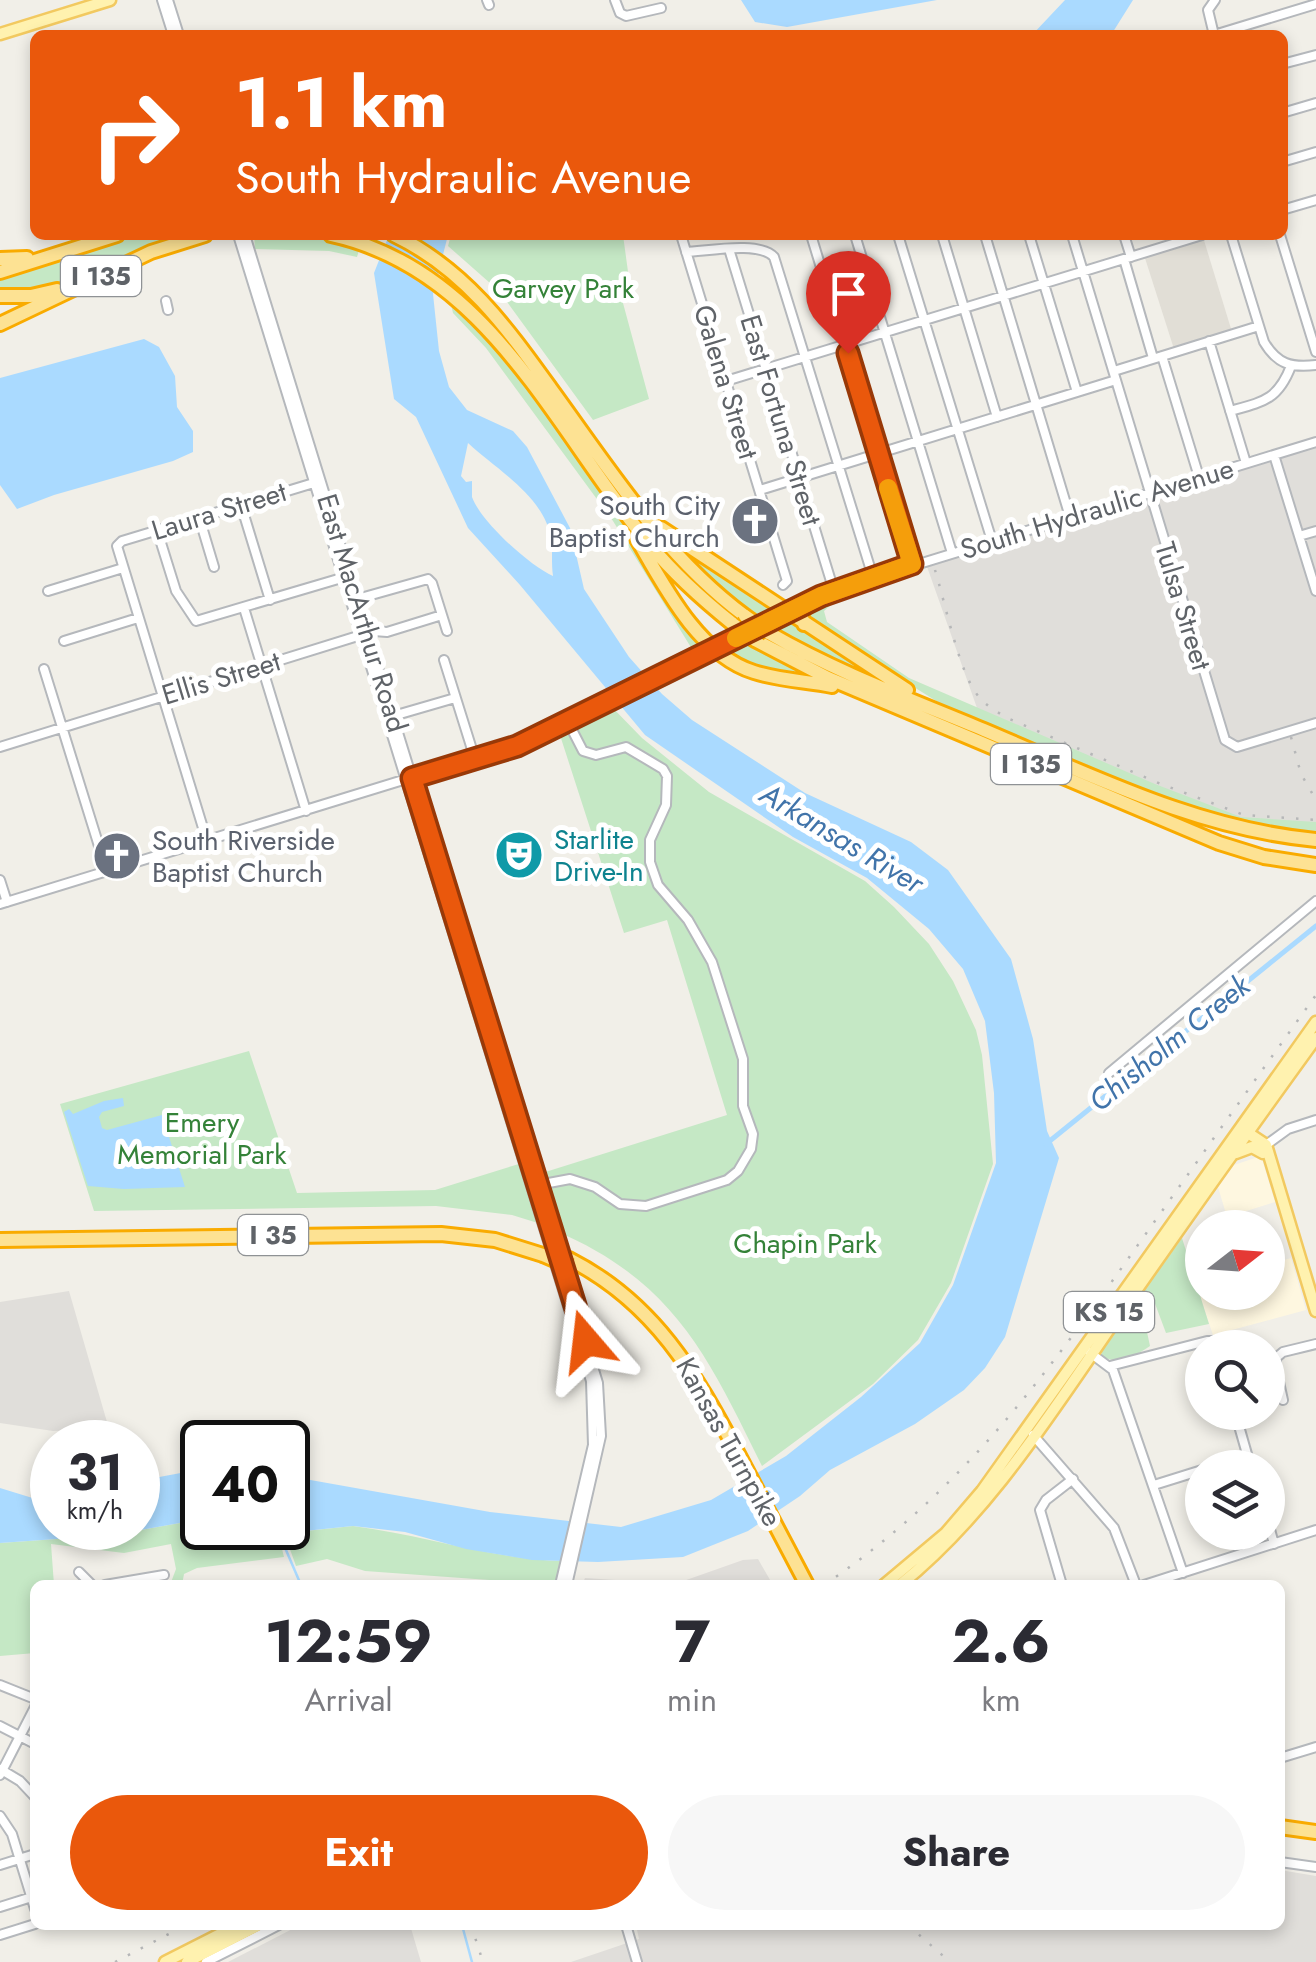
<!DOCTYPE html>
<html lang="en">
<head>
<meta charset="utf-8">
<style>
	:root { --surface:#fff; --page:#f7f7f7; --text:#2b2b33; --muted:#7c7c81; --accent:#ea580c }
	body { margin:0; font-family:Jost,sans-serif; background:var(--page); color:var(--text); height:100vh; display:flex; flex-direction:column; font-size:38px; white-space:nowrap }
	* { box-sizing:border-box; margin:0 }
	p { font-size:32px; color:var(--muted) }
	.icon { flex:none; width:55px; height:55px; fill:none; stroke:currentColor; stroke-width:2; stroke-linecap:round; stroke-linejoin:round }
	.map { position:relative; flex:1; overflow:hidden }
	.sheet { position:absolute; left:30px; top:1580px; width:1255px; height:350px; display:flex; flex-direction:column; background:var(--surface); border-radius:15px; box-shadow:0 5px 15px #0003 }
	.sheet>* { flex:none }
	.top-card { position:absolute; left:30px; top:30px; width:1258px; height:210px; border-radius:15px; box-shadow:0 5px 15px #0003; background:#ea580c; color:#fff; overflow:hidden }
	.needle { width:65px; rotate:73deg }
	.controls { position:absolute; left:1185px; top:1210px; display:grid; gap:20px }
	.controls a { display:grid; place-items:center; width:100px; height:100px; border-radius:50%; background:var(--surface); box-shadow:0 5px 15px #0003; font-size:50px }
	.speed { position:absolute; left:30px; top:1420px; display:flex; gap:20px; font-size:50px; font-weight:700; text-align:center }
	.speed>* { display:grid; place-content:center; width:130px; height:130px; border-radius:50%; background:var(--surface); box-shadow:0 5px 15px #0003; line-height:1 }
	.speed small { font-size:25px; font-weight:400 }
	.speed .limit { border:5px solid #111; border-radius:15px; background:#fff; color:#111 }
	.pin { position:absolute; display:grid; place-items:center; width:85px; height:85px; color:#fff; margin:-102px -42px; border-radius:50% 50% 50% 0; rotate:-45deg; box-shadow:0 0 10px #0007 }
	.pin .icon { rotate:45deg }
	.me { position:absolute; width:110px; margin:-55px; rotate:343deg; stroke-linejoin:round; filter:drop-shadow(0 0 8px #0008) }
	.turn { display:flex; align-items:center; gap:35px; height:210px; padding:0 40px; font-size:45px }
	.turn .icon { width:130px; height:130px; stroke-width:2.5 }
	.turn b { display:block; font-size:70px; line-height:85px }
	.eta { display:flex; justify-content:space-evenly; align-items:center; height:170px; text-align:center }
	.eta b { font-size:60px; font-weight:700; line-height:70px }
	.cta { display:flex; gap:20px; margin-top:auto; padding:20px 40px }
	.cta a { flex:1; height:115px; border-radius:60px; background:var(--accent); color:#fff; font-size:40px; font-weight:700; line-height:115px; text-align:center }
	.cta a+a { background:var(--page); color:var(--text) }
	.map>svg:first-child { display:block }
	.commercial { fill:#fef7e0 }
	.industrial { fill:#e0deda }
	.education { fill:#e1ded6 }
	.green { fill:#c5e8c5 }
	.water { fill:#aadaff; fill-rule:evenodd }
	.lines { fill:none; stroke-linecap:round; stroke-linejoin:round }
	.stream { stroke:#aadaff; stroke-width:2.5 }
	.canal { stroke:#aadaff; stroke-width:5 }
	.minor-casing { stroke:#b5b8bc; stroke-width:12 }
	.major-casing { stroke:#f2c960; stroke-width:15 }
	.highway-casing { stroke:#f9ab00; stroke-width:18 }
	.minor { stroke:#fff; stroke-width:8 }
	.major { stroke:#fff2af; stroke-width:10 }
	.highway { stroke:#fde293; stroke-width:12 }
	.rail { stroke:#b6b7b8; stroke-width:2.5; stroke-dasharray:2.5 12; stroke-linecap:butt }
	.highway-bridge-casing { stroke:#f9ab00; stroke-width:18; stroke-linecap:butt }
	.highway-bridge { stroke:#fde293; stroke-width:12 }
	.route-casing { stroke:#983908; stroke-width:25 }
	.route { stroke:#ea580c; stroke-width:18 }
	.slow { stroke:#f59e0b; stroke-width:18 }
	.labels { text-anchor:middle; dominant-baseline:central; stroke-width:10; stroke-linejoin:round; paint-order:stroke }
	.shield { fill:#fff; stroke:#8f9295; stroke-width:2.5 }
	.shield-label { font-size:25px; font-weight:bold; fill:#5f6368 }
	.park-label { font-size:28px; fill:#348238; stroke:#fff }
	.street-label { font-size:28px; fill:#5f6368; stroke:#fff }
	.worship-label { font-size:28px; fill:#5b616d; stroke:#fff; text-anchor:end }
	.culture-label { font-size:28px; fill:#0d838f; stroke:#fff; text-anchor:start }
	.water-label { font-size:30px; font-style:italic; fill:#4174aa; stroke:#fff }
</style>
</head>
<body>
<div class="map">
<svg width="1316" height="1962" viewBox="0 0 1316 1962">
	<rect width="100%" height="100%" fill="#f1efe8"/>
	<path class="commercial" d="M1261,1156l14,46 -48,15 -9,-30 16,-22z
		M1291,1258l15,52 -93,25 -17,-51 6,-2v10h66v-28z"/>
	<path class="industrial" d="M1316,441v389l-77,-8 -262,-114 -52,-147z
		M69,1291l40,138 -56,2 -53,-8v-121z
		M758,1559l15,26h-191l3,-7 90,6 68,-24z
		M1280,1870l36,6v86h-745l68,-23 -3,-14h644z
		M300,1925h110l11,37h-193z"/>
	<path class="education" d="M1203,237l29,95 -58,17 -30,-94z"/>
	<path class="green" d="M127,235h62l-119,49 -15,4 -55,5v-18z
		M254,235h60l46,12 -3,10 -28,-6 -74,-2z
		M451,235h172l6,44 -12,2 32,118 -56,21 -94,-129 -51,-45z
		M449,296l34,31 125,168 52,88 41,55 -1,7 -8,4 -79,-128 -127,-173 -33,-35z
		M665,534l109,73 -21,8 -44,-34z
		M831,598l3,4 -10,9 3,11 82,56 246,106 86,33 75,5v13l-65,-9 -94,-28 -216,-94 -134,-84 -3,-8 6,-6z
		M788,615l101,68 -55,-23 -61,-32z
		M744,636l85,45 -74,-12 -33,-20z
		M609,704l33,34 67,54 156,89 29,26 35,37 24,37 23,49 6,25 11,109 -42,119 -33,57 -45,44 -111,82c-54,-109 -87,-184 -206,-235l-17,-57 188,-59 -60,-195 -43,13 -66,-204z
		M249,1051l48,142 138,-3 87,-27 19,61 -29,-9 -76,-9 -342,5 -34,-107z
		M1182,1238l27,86 -43,9 -12,-32 -13,3 9,42c-15,10 -30,19 -47,11l-2,-5 6,-11z
		M202,1519v9l75,1 7,28 -87,11 -13,6 -2,11h-12l6,-16 -5,-25 -47,9 -73,-9 3,41h-19v68l-35,3v-113l113,-8z
		M353,1526c71,9 138,33 210,35l-6,24h-38l-2,-3 -152,-11 -38,-12 -31,7 -13,-36 13,2z"/>
	<path class="water" d="M741,0h196l-150,27 -32,-5z
		M1065,0h68l-22,35h-79z
		M389,235h59l-15,59 6,57 10,36 18,23 46,21 14,16 43,81 14,61 45,68 33,37 30,26 113,73 106,49 37,28 63,89 22,80 14,92 12,27 -54,179 -20,31 -21,22 -49,34 -85,46 -30,26 -52,35 -65,26 -85,5 -66,-2 -66,-11 -61,-17 -52,-6 -58,6 -28,-4h21v-52l202,36 131,15 90,-27 75,-44 75,-59 59,-54 33,-58 43,-122 -2,-70 -9,-72 -22,-52 -34,-40 -62,-51 -74,-41 -148,-102 -125,-150 -52,-57 -52,-111 -22,-18 -20,-126zM468,443c28,26 75,53 83,94 2,12 0,26 2,39 -23,-10 -72,-54 -81,-79 0,-1 0,-15 0,-16l-6,1 -5,-6z
		M144,339l15,8 16,29 2,31 16,24v21l-20,9 -119,34 -37,14 -17,-24v-107z
		M123,1098l1,8 -22,6 -3,5 3,11 5,2 55,-15 23,72 -61,2 -36,-3 -24,-74 5,-3 4,5 31,-13z
		M202,1469v50l-89,16 -113,8v-55l39,12 13,-2v30h86v-47z"/>
	<g class="lines">
		<path class="stream" d="M277,1529l24,56
			M462,1925l10,37"/>
		<path class="canal" d="M1046,1144l270,-218"/>
		<g class="minor-casing">
			<path id="minor" d="M162,0l11,35
				M168,0l11,35
				M487,0l2,5
				M615,0l5,13 6,3 35,-8
				M1214,35l102,-31
				M1214,35l-6,-25 7,-10
				M1282,64l34,-9
				M1282,113l34,-10
				M1282,162l34,-10
				M1282,210l34,-10
				M238,235l353,1146 2,64 -33,140
				M245,235l353,1148 3,53 -34,149
				M681,235l106,346 -4,4
				M811,235l101,330
				M855,235l97,318
				M898,235l94,306
				M942,235l55,182
				M985,235l85,282
				M1029,235l48,157
				M1072,235l153,505 12,7 79,-24
				M1124,235l7,22
				M1231,235l33,107c13,22 27,26 52,23
				M1280,235l36,117
				M729,249l105,342
				M686,252c22,-1 74,-11 88,5l99,320
				M1124,259l29,99
				M166,301l2,9
				M1209,341l37,122
				M1162,356l37,121
				M1114,371l145,-45
				M726,381l476,-146
				M1230,411c33,-9 48,-11 61,-45
				M1274,455l42,136
				M760,490l356,-110
				M241,505l29,95
				M199,517l15,50
				M157,530l19,61 20,30 149,-44
				M1299,536l17,-5
				M48,591l75,-23
				M357,599l71,-20 4,4 15,48
				M244,608l62,203
				M64,641l74,-23
				M444,660l31,99
				M44,669l63,203
				M659,676l131,-64
				M393,716l62,-18
				M0,747l374,-116 13,1 55,-17
				M207,841l-90,-295 5,-5 195,-59
				M0,880l7,22
				M0,904l517,-159 140,-74 148,-72 511,-157
				M1109,1073l207,-172
				M1266,1145l22,-16 28,-9
				M538,1185l32,-6 25,8 25,17 26,2 81,-26 11,-9 13,-22 2,-15 -10,-28v-47l-31,-97 -24,-42 -30,-35 -8,-23v-22l16,-35 1,-29 -4,-7 -37,-22 -30,8 -13,-4 -16,-31
				M1089,1352l24,18 70,203
				M1277,1357l-2,7 8,36
				M1277,1357l6,-5 33,-8
				M1110,1366l97,-25h5l4,7
				M1235,1412l16,56
				M1033,1435l81,93 22,57
				M1212,1468l36,-11
				M1154,1485l48,-15
				M1268,1522l6,22
				M79,1572l13,13
				M105,1585l59,-10
				M1062,1585l-22,-75 6,-10 27,-21
				M1144,1585l172,-55
				M0,1685l35,14
				M0,1726l35,18
				M1280,1758l36,-11
				M0,1769l20,12 15,16
				M0,1775l35,-68
				M0,1816l12,18 23,75
				M1280,1862l36,5
				M0,1865l35,-11
				M0,1907l35,-11
				M626,1925l11,37
				M0,1935l35,-11
				M206,1962l73,-37"/>
		</g>
		<g class="major-casing">
			<path id="major" d="M0,34l110,-34
				M1242,1129l24,16 50,166
				M1236,1153l16,-6 11,6
				M884,1585l62,-52 36,-42 334,-469
				M900,1585c87,-70 149,-169 212,-260 67,-96 135,-192 204,-287
				M165,1962l73,-37
				M187,1962l72,-37"/>
		</g>
		<g class="highway-casing">
			<path id="highway" d="M331,235c158,34 225,197 319,310 25,30 53,55 83,79
				M394,235c71,34 113,93 157,154 59,81 113,167 194,227
				M0,259l27,-1
				M0,272l117,-37
				M0,296h31l26,-6
				M0,324l151,-72 54,-17
				M661,528l246,162
				M637,539c27,47 62,116 117,133 25,8 52,9 78,14
				M804,624l-3,-10 6,-9
				M769,633c67,39 143,67 215,97 109,46 214,99 332,110
				M755,640l73,38 391,165 45,14 52,8
				M0,1240l441,-6 54,6 48,15
				M569,1259c85,43 126,114 169,195 23,44 46,87 69,131
				M1280,1827l36,5"/>
		</g>
		<use href="#minor" class="minor"/>
		<use href="#major" class="major"/>
		<use href="#highway" class="highway"/>
		<path class="rail" d="M935,570c10,32 23,98 41,123 8,12 20,18 31,25l154,66 83,31 72,5
			M1291,737l10,37 15,26
			M824,1585c139,-94 221,-209 316,-343 59,-83 117,-165 176,-247
			M471,1925l12,37
			M908,1925l42,37
			M115,1962l71,-37"/>
		<g class="highway-bridge-casing">
			<path id="highway-bridge" d="M745,616l24,17
				M733,624l22,16
				M543,1255l28,12"/>
		</g>
		<use href="#highway-bridge" class="highway-bridge"/>
	</g>
	<g class="lines">
		<g class="route-casing">
			<path id="route" d="M586,1341l-174,-563 105,-32 304,-150 91,-32 -64,-211"/>
		</g>
		<use href="#route" class="route"/>
		<path class="slow" d="M736,638l85,-42 91,-32 -24,-76"/>
	</g>
	<defs>
		<g id="church-disc" transform="scale(2.5)"><circle r="9.5" fill="#6b7280" stroke="#fff"/><path d="M-1.2-6h2.4v3.5h3.3v2.4h-3.3V6h-2.4V-.1h-3.3v-2.4h3.3Z" fill="#fff"/></g>
		<g id="theatre-disc" transform="scale(2.5)"><circle r="9.5" fill="#0f9aa8" stroke="#fff"/><path d="M-5-5.5Q0-4 5-5.5V0Q5 5 0 6Q-5 5-5 0ZM-3.3-2.5H-1v1.5H-3.3ZM1-2.5H3.3v1.5H1ZM-2.8 1Q0 5.5 2.8 1Z" fill="#fff"/></g>
	</defs>
	<g fill-rule="evenodd">
		<use href="#church-disc" x="755" y="521"/>
		<use href="#theatre-disc" x="519" y="855"/>
		<use href="#church-disc" x="117" y="856"/>
	</g>
	<g class="labels">
		<g class="shield">
			<rect x="61" y="256" width="80" height="40" rx="8"/>
			<rect x="991" y="744" width="80" height="40" rx="8"/>
			<rect x="238" y="1215" width="70" height="40" rx="8"/>
			<rect x="1064" y="1292" width="90" height="40" rx="8"/>
		</g>
		<g class="shield-label">
			<text x="101" y="276">I 135</text>
			<text x="1031" y="764">I 135</text>
			<text x="273" y="1235">I 35</text>
			<text x="1109" y="1312">KS 15</text>
		</g>
		<g class="park-label">
			<text x="563" y="288">Garvey Park</text>
			<text x="202" y="1122">Emery<tspan x="202" dy="32">Memorial Park</tspan></text>
			<text x="805" y="1243">Chapin Park</text>
		</g>
		<g class="street-label">
			<text transform="translate(726 382) rotate(73)">Galena Street</text>
			<text transform="translate(781 420) rotate(73)">East Fortuna Street</text>
			<text transform="translate(1097 509) rotate(-17)">South Hydraulic Avenue</text>
			<text transform="translate(219 511) rotate(-17)">Laura Street</text>
			<text transform="translate(1183 606) rotate(73)">Tulsa Street</text>
			<text transform="translate(362 613) rotate(73)">East MacArthur Road</text>
			<text transform="translate(221 678) rotate(-17)">Ellis Street</text>
			<text transform="translate(729 1442) rotate(61)">Kansas Turnpike</text>
		</g>
		<g class="worship-label">
			<text x="720" y="505">South City<tspan x="720" dy="32">Baptist Church</tspan></text>
			<text x="152" y="840" text-anchor="start">South Riverside<tspan x="152" dy="32">Baptist Church</tspan></text>
		</g>
		<g class="culture-label">
			<text x="554" y="839">Starlite<tspan x="554" dy="32">Drive-In</tspan></text>
		</g>
		<g class="water-label">
			<text transform="translate(842 838) rotate(31)">Arkansas River</text>
			<text transform="translate(1169 1043) rotate(-39)">Chisholm Creek</text>
		</g>
	</g>
</svg>
<div class="controls">
<a><svg class="needle" viewBox="-14 -14 28 28"><path d="M0-13l5 13h-10z" fill="#e53935"/><path d="M0 13l5-13h-10z" fill="#7c7c81"/></svg></a>
<a><svg class="icon" aria-label="search" viewBox="0 0 24 24"><circle cx="10" cy="10" r="6"/><path d="M15 15l6 6"/></svg></a>
<a><svg class="icon" aria-label="layers" viewBox="0 0 24 24"><path d="M12 4l9 5-9 5-9-5zM3 14l9 5 9-5"/></svg></a>
</div>
<div class="speed"><div>31<small>km/h</small></div><div class="limit">40</div></div>
<div class="pin" style="left:848px;top:353px;background:#d93025"><svg class="icon" aria-label="arrive" viewBox="0 0 24 24"><path d="M6 21V4h12l-3 4 3 4H6"/></svg></div>
<svg class="me" style="left:586px;top:1341px" viewBox="-20 -20 40 40"><path d="M0-17L14 15 0 8-14 15z" fill="#ea580c" stroke="#fff" stroke-width="4"/></svg>
<div class="top-card">
<div class="turn"><svg class="icon" aria-label="right" viewBox="0 0 24 24"><path d="M7 20v-9h11M14 6l5 5-5 5"/></svg><div><b>1.1 km</b>South Hydraulic Avenue</div></div>
</div>
<section class="sheet">
<div class="eta">
<div><b>12:59</b><p>Arrival</p></div>
<div><b>7</b><p>min</p></div>
<div><b>2.6</b><p>km</p></div>
</div>
<div class="cta"><a>Exit</a><a>Share</a></div>
</section>
</div>
</body>
</html>
